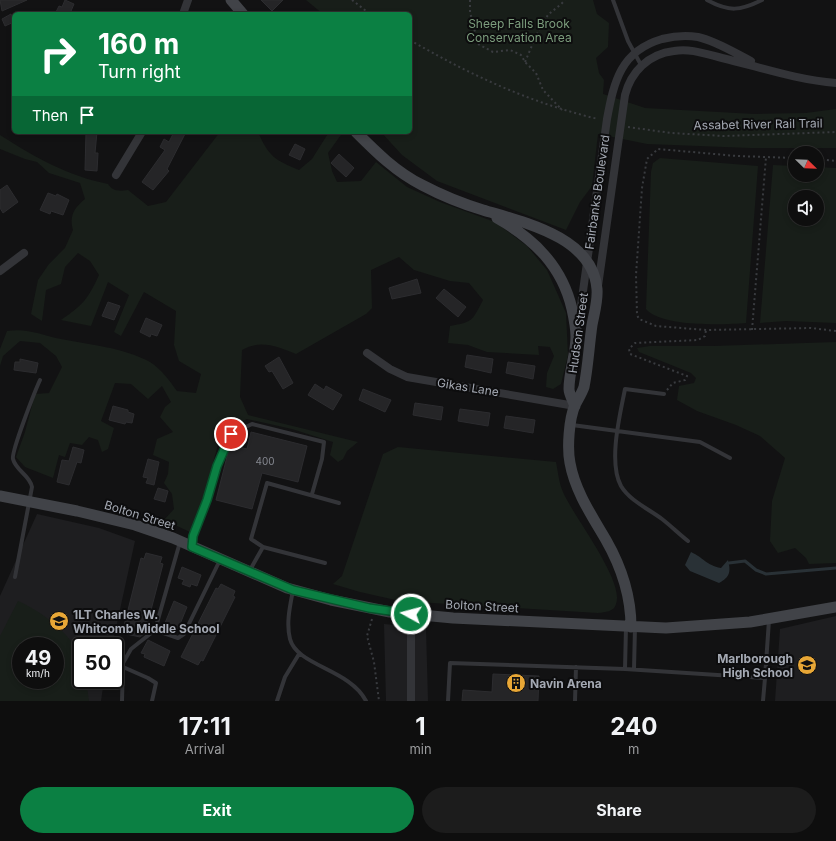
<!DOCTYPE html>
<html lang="en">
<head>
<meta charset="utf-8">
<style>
	:root { --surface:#0e0e0e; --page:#1c1c1c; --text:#f1f3f6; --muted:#9b9c9e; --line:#2e2e2e; --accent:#0b8043 }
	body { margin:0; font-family:Inter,sans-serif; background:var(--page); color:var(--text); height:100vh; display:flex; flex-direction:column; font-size:15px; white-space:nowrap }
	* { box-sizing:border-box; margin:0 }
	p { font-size:13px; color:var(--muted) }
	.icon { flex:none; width:22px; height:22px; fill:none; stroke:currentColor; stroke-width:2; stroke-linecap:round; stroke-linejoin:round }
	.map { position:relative; height:701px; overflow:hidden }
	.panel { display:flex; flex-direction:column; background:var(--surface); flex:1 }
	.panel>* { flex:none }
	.banner { position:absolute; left:12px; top:12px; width:400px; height:122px; border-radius:6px; box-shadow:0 2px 6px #0003,0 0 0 1px var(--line); background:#0b8043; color:#fff; overflow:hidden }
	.needle { width:26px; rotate:113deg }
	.controls { position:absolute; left:788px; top:146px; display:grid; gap:8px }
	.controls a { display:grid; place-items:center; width:36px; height:36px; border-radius:50%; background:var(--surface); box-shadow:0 2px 6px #0003,0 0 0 1px var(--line); font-size:20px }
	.speed { position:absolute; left:12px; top:637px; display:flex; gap:8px; font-size:20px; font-weight:700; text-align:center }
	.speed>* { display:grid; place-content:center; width:52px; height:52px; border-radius:50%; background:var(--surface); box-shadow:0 2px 6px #0003,0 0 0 1px var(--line); line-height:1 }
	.speed small { font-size:10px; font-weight:400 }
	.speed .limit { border:2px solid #111; border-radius:6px; background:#fff; color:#111 }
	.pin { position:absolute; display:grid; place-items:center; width:34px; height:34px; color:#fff; margin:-17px; border:2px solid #fff; border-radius:50%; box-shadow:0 1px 4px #0007 }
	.me { position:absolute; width:44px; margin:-22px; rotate:277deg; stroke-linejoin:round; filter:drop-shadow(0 0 3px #0008) }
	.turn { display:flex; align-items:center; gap:14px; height:84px; padding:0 20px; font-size:18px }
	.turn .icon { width:52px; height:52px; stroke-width:2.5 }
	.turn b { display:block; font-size:28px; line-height:34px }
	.then { display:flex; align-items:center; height:38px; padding:0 20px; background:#0003; gap:8px; font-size:15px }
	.eta { display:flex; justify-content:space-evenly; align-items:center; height:68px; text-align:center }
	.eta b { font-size:24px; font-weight:700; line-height:28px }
	.button { display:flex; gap:8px; margin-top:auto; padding:8px 20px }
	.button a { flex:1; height:46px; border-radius:24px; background:var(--accent); color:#fff; font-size:16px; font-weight:700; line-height:46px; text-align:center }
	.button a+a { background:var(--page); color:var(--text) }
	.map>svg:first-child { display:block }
	.built { fill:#1e1e20; fill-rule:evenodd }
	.green { fill:#181e19; fill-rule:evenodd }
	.water { fill:#293136 }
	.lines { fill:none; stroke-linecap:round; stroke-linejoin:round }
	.stream { stroke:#293136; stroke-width:3 }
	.building { fill:#252527; stroke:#2c2c2f }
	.path { stroke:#393b3f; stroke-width:2; stroke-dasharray:2 3; stroke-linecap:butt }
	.lane { stroke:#333438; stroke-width:4 }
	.street { stroke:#333438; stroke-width:8 }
	.secondary { stroke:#414348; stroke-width:11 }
	.route-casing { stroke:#07532c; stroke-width:10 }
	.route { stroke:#0b8043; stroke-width:7 }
	.labels { text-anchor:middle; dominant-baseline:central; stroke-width:4; stroke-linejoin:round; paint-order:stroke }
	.number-label { font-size:10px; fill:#84878f }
	.park-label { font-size:12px; fill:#7c9d7d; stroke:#0d0d0e }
	.street-label { font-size:12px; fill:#a4a9b3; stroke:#0d0d0e }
	.poi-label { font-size:12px; font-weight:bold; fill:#a4a9b3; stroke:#0d0d0e; text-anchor:start }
</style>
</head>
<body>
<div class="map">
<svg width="836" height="701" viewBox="0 0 836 701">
	<rect width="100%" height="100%" fill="#121213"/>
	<path class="built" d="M37,514l62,14 36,13 -23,105h-31v34h23l-3,21h-101v-105zM21,646h34v34h-34z
		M836,616v85h-61l5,-72z
		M384,624l42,4 2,73h-42z"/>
	<path class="green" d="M306,0h287l4,14 12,9 -1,24 -12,11 3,15 5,7 -1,14 42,14 110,6 51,-1 30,-4v39h-86l-103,-4 -49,-10 -6,52 -12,16 -14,28 -129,-49 -35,-26 -21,-23h29v-118h-87z
		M220,132h38c11,25 17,28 41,38l13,-11 17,-27h14l-15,21 4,18 5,11 24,-1 15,-19 31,25 33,15 55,20 32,24 20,24 19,43 2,42 -7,29 -8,5 -7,-2 1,-14 7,-17 -4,-9 -12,-1 1,9 -52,-3 -19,-7 -20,-2 2,-17c23,-4 22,-5 33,-26l-14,-17 -19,-2 -36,-11 -15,-13 -28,13 1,38 -6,6 -70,40c-18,-7 -35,-15 -54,-4l-2,47 8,18 110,27 -11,9 -4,8 -5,3 -8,-7 3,-13 -41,-13 -45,-10 -17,8 -11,14 -19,69 -10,22 -26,-12 10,-11 -2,-15 -8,-11 4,-9 1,-12 -16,-7 4,-16 16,-7 -13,-15 5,-10 6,-5 -9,-16 -14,13 -17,-15 -16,-1 -14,38 13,7 -6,21 -6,3 -4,-12 -9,-3 -7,8 -12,-2 -5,14 -6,-2 -6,23 -28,-11 -9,-10 9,-25 10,-38 14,-1 13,-26 -6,-11 -16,-13 -20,-2 -17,15 -3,10v-17l7,-18c22,-3 33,4 54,8 29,6 61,8 89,23 11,7 19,18 27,29l19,2 5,-19 -22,-13 -5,-16 2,-34 -32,-19 -23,44 -7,-4 15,-37 -21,-13 -17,44 -30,-6c22,-15 27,-21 38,-45l-9,-14 -12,-8 -13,14 -4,17 -15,6 -4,31 -11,-7 7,-34 11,-16 16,-16 8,-18c-4,-14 1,-22 12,-31l-5,-16 -31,-10 -12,-11 -12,-3 -25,-10v-14c34,22 68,41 108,49 5,8 12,7 20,6l20,16 18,-4z
		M660,158l98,8 -12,157c-23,2 -85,4 -100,-14l5,-137 2,-9z
		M773,165l22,1v9h22v-8l19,1v155l-50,-2 -26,2zM795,197h22v22h-22z
		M836,342v221l-27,1 -3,-6 -11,-10 -17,5 -8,-12 2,-40 13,-43 -25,-22 -24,-11 -39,-14 -20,-11 2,-14 15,-3 2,-5 -5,-5 -52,-21 -2,-4 13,-2h64z
		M398,447l158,15c2,10 3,21 7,30 10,24 62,89 53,112 -2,8 -11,8 -18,9l-198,-12 -40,-9 -27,-8 9,-8 41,-122z
		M18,601c23,10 60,36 63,63 1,5 0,11 0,16h5l3,21h-89v-65zM21,646h34v34h-34z"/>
	<path class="water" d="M691,552c13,6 15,13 30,16l7,-8c3,12 2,17 -9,23l-29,-12 -5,-6z"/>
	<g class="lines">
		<path class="stream" d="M729,563l16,-2 11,9 10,4 70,-6"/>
	</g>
	<path class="building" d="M0,0h27l-25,11z
		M65,0l9,4 -3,7 8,3h-24l4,-8 3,1z
		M261,0h22l-11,11z
		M11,14l3,8 -9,4 -3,-7z
		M86,132h11l-2,21h3l-1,18 -12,-1z
		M174,132h12l-19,37 2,2 -16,19 -11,-8 23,-32 -5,-3 4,-8 5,3z
		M295,144l10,5 -5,11 -11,-5z
		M339,154l15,14 -8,9 -15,-14z
		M7,185l11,17 -15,11 -3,-5v-18z
		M48,193l8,3 1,-2 12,6 -6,15 -12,-4 -1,3 -10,-4z
		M417,279l4,14 -29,6 -3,-11z
		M444,289l22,18 -8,10 -22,-19z
		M108,302l12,4 -6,14 -12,-4z
		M146,318l16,7 -5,11 -6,-2 -1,3 -10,-5z
		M467,355l26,4 -2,14 -26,-6z
		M279,357l14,26 -10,6 -11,-18 -3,1 -4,-6z
		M20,359l18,4 -2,10 -22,-3 1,-8h5z
		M508,362l27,4 -2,13 -27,-6z
		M315,384l9,6 2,-4 16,9 -9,15 -25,-15z
		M363,389l28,11 -6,12 -26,-12z
		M415,403l28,4 -2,13 -28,-5z
		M113,406l15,4v2l6,2 -2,9 -6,-1 -1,2 -16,-4z
		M460,409l30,4 -2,13 -30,-5z
		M506,416l29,4 -2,13 -29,-5z
		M251,432l56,14 -9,36 -36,-9 -10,36 -36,-9 14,-55 17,4z
		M73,447l11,3 -3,13 -4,-1 -8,23 -12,-3 5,-22 7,1z
		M148,459l11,3 -5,23 -8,-2 2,-5 -5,-1z
		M158,488l10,3 -3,11 -11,-3z
		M146,553l16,4 -2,6 3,1 -18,69 -5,4 -14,-3 1,-7 -3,-1 17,-68 3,1z
		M182,567l19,8 -4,11 -6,-2 -1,3 -8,-3 2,-4 -6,-2z
		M221,584l14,7 -2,5 2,1 -32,64 -2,-1 -3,5 -17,-8 35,-69 2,1z
		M174,601l13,6 -9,22 -13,-6z
		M148,640l22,11 -6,15 -20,-9 1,-3 -4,-1z
		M493,674l46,2 -1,25h-76l1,-11 29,2z"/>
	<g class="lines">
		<path class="path" d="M352,0l18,14
			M470,0v12l8,32 15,8 17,-2 11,5 4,7 11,11 7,17 19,20
			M410,40c60,35 121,63 188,79
			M525,62c7,-16 13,-33 23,-47 5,-5 12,-9 17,-15
			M628,127l43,6 53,3 112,-4
			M795,158l-58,-2 -79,-7 -11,10 -5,29 -6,87 1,40 2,4 17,7 50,4 105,-2 25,3
			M817,159l19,2
			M752,330l14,-173
			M667,390l6,-7 12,-3 2,-4 -57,-22 -1,-5 6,-6 63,-3 7,-4 1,-6
			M372,619l-5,17 7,26 5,39"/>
		<path class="lane" d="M613,0l15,41 13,24
			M707,0c22,12 33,11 55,0
			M664,394l-39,-5c-5,26 -17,73 -4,97 9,15 28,23 41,33 9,7 17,15 26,22
			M572,425l128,17 30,16
			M180,542l-25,88 23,8 6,-4 36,-74
			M192,546l1,-10 14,-36 10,-34 14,-32 21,-10 72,18 -2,17 -10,35
			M263,547l-12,-8 16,-56 72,20
			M250,570l13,-23 62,16
			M15,577l17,-90c-2,-12 -16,-16 -19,-28 -2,-7 22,-68 27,-79
			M293,590c-3,16 -7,33 -3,49 7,27 60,30 76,62
			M123,667l25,11 8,5 -4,18
			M625,669l1,-42
			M634,669l1,-42
			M122,701l1,-38 8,-14 24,-19
			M277,701l8,-24 14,-23
			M448,701l2,-38 175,6 140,9 4,-58
			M575,701l1,-34
			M763,701l2,-23"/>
		<path class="street" d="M183,14l5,-14
			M116,175l26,-43
			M0,271l24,-18
			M598,286l27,-191c6,-23 23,-41 49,-44 16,-3 32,3 48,7 38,9 75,22 114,25
			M578,327l29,-208c7,-38 14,-68 55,-80 12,-3 24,-4 36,-2 18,4 37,16 53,24
			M367,353l23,16 17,8 168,29
			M411,701v-87"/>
		<path class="secondary" d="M231,0l12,14
			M356,132c20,20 40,40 66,53 19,10 41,19 61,25 40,12 110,27 114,79 1,12 -3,25 -5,36 -3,21 -4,42 -8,62 -2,6 -6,12 -9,18 -6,14 -8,43 -5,58 5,28 22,53 36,77 16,28 25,55 25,87
			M497,218c37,21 65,48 75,91 2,9 4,19 4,28 0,17 -7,34 -7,52 0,5 4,12 6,17
			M0,496l77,15 58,14 38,13 114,50 44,12 59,12 63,6 213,10 84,-6 86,-15"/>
	</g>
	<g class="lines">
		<g class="route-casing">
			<path id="route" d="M231,434l-14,32 -10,34 -14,36 -1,11 101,43 76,18 42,6"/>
		</g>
		<use href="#route" class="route"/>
	</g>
	<defs>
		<g id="school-disc" transform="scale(1)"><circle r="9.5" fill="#e8a736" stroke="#0d0d0e"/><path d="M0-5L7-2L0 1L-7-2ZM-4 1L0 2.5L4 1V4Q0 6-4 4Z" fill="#111"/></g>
		<g id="building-disc" transform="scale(1)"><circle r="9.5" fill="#e8a736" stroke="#0d0d0e"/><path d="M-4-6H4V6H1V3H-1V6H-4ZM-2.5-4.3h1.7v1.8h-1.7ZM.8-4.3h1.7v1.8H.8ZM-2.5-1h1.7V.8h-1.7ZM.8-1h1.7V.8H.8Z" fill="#111"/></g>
	</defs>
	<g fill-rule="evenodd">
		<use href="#school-disc" x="59" y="621"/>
		<use href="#school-disc" x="807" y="665"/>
		<use href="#building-disc" x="516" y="683"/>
	</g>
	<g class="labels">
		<g class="number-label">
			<text x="265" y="461">400</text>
		</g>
		<g class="park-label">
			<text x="519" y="23">Sheep Falls Brook<tspan x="519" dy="14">Conservation Area</tspan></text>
		</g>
		<g class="street-label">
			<text transform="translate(758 124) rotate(-1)">Assabet River Rail Trail</text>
			<text transform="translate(597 192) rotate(-82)">Fairbanks Boulevard</text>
			<text transform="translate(578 333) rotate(-82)">Hudson Street</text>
			<text transform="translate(468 387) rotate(9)">Gikas Lane</text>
			<text transform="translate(140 515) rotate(17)">Bolton Street</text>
			<text transform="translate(482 606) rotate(3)">Bolton Street</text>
		</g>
		<g class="poi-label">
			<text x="73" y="614">1LT Charles W.<tspan x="73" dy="14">Whitcomb Middle School</tspan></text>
			<text x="793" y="658" text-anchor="end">Marlborough<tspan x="793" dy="14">High School</tspan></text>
			<text x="530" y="683">Navin Arena</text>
		</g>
	</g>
</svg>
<div class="controls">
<a><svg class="needle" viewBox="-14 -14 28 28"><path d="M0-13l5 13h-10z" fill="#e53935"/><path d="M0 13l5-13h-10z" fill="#9b9c9e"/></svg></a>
<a><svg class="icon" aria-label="sound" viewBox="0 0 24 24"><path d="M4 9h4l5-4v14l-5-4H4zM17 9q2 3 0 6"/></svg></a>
</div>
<div class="speed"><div>49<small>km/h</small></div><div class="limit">50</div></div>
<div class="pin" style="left:231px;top:434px;background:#d93025"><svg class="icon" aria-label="arrive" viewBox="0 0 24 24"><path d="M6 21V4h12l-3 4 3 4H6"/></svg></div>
<svg class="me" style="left:411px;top:614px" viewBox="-20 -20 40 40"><circle r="17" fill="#0b8043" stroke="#fff" stroke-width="3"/><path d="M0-11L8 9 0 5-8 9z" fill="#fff"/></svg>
<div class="banner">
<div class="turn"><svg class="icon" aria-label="right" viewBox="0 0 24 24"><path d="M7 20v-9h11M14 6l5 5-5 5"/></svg><div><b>160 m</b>Turn right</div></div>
<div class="then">Then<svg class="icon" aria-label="arrive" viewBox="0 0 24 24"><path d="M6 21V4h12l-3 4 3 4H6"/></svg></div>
</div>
</div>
<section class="panel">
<div class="eta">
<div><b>17:11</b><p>Arrival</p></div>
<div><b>1</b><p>min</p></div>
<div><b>240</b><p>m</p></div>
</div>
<div class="button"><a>Exit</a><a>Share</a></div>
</section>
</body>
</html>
